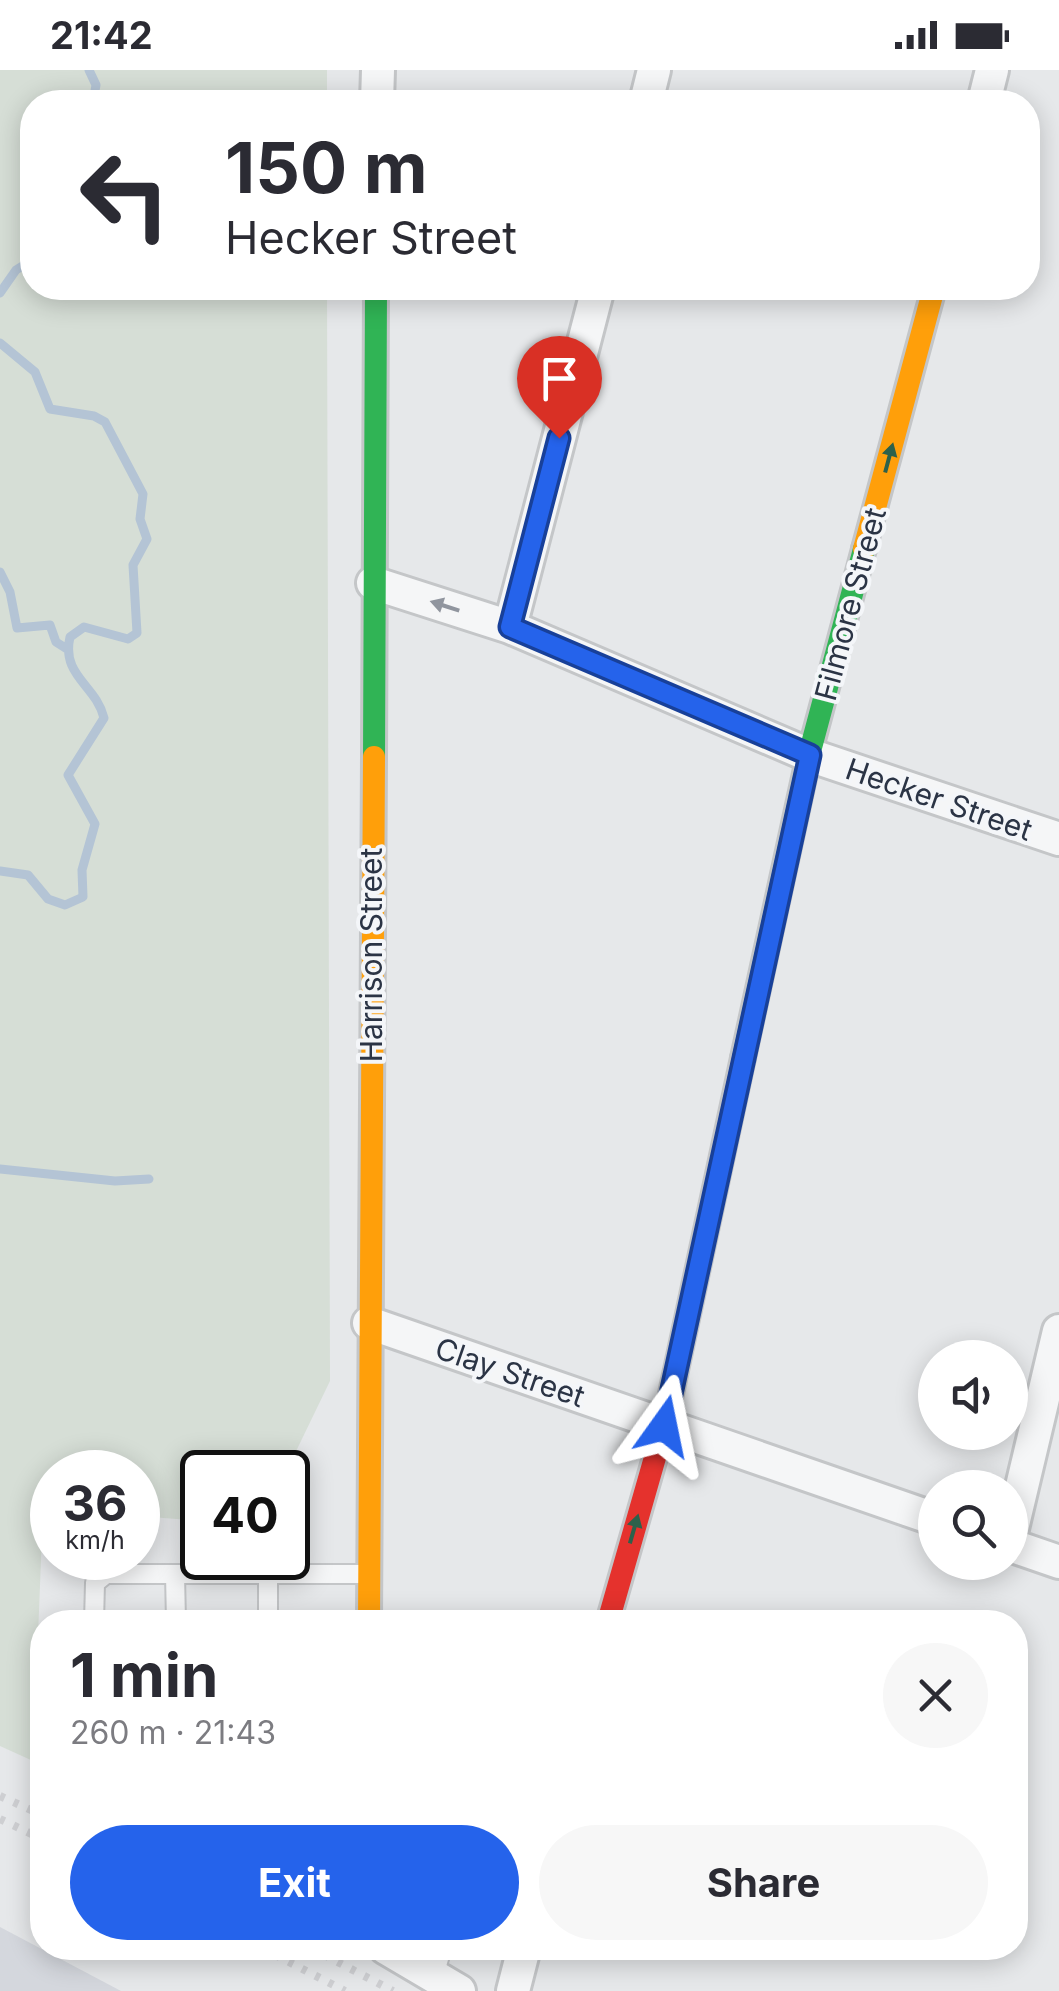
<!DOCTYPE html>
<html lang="en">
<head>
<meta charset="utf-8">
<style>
	:root { --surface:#fff; --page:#f7f7f7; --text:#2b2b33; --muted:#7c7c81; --accent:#2563eb }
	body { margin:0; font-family:Inter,sans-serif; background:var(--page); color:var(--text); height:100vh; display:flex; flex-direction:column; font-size:38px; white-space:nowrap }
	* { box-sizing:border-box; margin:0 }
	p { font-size:32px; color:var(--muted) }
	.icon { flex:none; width:55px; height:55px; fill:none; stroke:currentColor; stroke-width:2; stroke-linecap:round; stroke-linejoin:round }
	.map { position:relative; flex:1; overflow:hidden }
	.details { position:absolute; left:30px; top:1540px; width:998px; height:350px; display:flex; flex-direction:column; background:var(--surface); border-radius:40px; box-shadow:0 5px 25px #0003 }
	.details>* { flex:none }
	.guide { position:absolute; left:20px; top:20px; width:1020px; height:210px; border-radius:40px; box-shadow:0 5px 25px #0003; background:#fff; color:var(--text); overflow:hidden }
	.tools { position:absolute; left:918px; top:1270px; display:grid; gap:20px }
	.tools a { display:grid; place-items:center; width:110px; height:110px; border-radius:50%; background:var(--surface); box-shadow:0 5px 25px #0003; font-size:50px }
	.speed { position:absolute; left:30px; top:1380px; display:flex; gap:20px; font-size:50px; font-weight:700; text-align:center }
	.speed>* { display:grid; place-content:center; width:130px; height:130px; border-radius:50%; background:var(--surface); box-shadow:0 5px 25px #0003; line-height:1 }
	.speed small { font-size:25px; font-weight:400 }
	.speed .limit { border:5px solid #111; border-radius:15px; background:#fff; color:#111 }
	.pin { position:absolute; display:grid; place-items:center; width:85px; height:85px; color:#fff; margin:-102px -42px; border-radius:50% 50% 50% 0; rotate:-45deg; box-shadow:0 0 10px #0007 }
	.pin .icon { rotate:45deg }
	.me { position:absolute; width:110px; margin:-55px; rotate:12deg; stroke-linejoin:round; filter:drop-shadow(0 0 8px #0008) }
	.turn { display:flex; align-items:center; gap:35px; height:210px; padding:0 40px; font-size:45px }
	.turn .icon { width:130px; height:130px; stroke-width:2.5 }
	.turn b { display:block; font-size:70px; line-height:85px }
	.round { display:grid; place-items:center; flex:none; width:105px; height:105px; border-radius:52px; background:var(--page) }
	.headline { display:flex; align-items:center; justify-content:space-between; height:170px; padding:0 40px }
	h1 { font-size:60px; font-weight:700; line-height:75px }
	.primary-button { display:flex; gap:20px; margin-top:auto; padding:20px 40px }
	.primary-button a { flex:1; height:115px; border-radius:60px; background:var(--accent); color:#fff; font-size:40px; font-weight:700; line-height:115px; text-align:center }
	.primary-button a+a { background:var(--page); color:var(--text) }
	.status { display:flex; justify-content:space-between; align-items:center; height:70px; padding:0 50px; background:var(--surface); direction:ltr }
	.status svg { height:28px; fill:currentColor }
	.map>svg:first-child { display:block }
	.built { fill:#d4d7dd }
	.green { fill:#d6ded6 }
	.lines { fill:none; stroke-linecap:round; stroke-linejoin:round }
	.stream { stroke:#b4c4d5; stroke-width:9 }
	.lane-casing { stroke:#c4c6c8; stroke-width:22 }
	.street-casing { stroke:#c4c6c8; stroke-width:38 }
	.fast-casing { stroke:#c4c6c8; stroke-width:28 }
	.slow-casing { stroke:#c4c6c8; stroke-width:28 }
	.jam-casing { stroke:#c4c6c8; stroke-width:28 }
	.lane { stroke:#f5f6f7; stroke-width:18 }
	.street { stroke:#f5f6f7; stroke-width:32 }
	.fast { stroke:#30b455; stroke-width:22 }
	.slow { stroke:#ff9f0a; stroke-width:22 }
	.jam { stroke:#e5322d; stroke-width:22 }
	.rail { stroke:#cecfd2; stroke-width:8; stroke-dasharray:5 10; stroke-linecap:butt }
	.oneway { fill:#2d614b }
	.oneway2 { fill:#90959e }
	.route-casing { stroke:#184099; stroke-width:25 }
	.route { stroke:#2563eb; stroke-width:18 }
	.labels { text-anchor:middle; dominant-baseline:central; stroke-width:8; stroke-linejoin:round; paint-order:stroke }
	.street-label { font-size:30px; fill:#2b3445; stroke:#f4f6f9 }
</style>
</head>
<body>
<div class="status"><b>21:42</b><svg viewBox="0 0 49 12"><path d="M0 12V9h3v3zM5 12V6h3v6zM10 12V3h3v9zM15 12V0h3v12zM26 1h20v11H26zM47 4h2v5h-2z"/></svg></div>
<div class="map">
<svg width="1059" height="1921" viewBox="0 0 1059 1921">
	<rect width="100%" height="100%" fill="#e6e8ea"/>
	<path class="built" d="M0,1857l121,64h-121z"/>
	<path class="green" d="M0,0h327v32h-295v186h295l3,1093 -44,91h-84v49l-64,-5v-44h-86v38h-9l-10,251 -33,-15z"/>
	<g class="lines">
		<path class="stream" d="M89,0l7,15 -3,17
			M32,121v10
			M0,223l16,-23 16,-10
			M0,273l35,29 15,37 44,7 11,6 38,72 -3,25 7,20 -14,26 4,68 -9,6 -44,-12 -14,10c-9,39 26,48 34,81l-36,57 27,49 -13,46 1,27 -18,8 -17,-6 -20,-24 -28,-4
			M0,502l10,20 7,36 33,-3 6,17 11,7
			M0,1099l115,12 34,-2"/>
		<g class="lane-casing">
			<path id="lane" d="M175,1504l1,48
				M268,1504v48
				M373,1551l35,1
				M94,1552l1,-39 11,-9h261
				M434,1906l8,-28"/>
		</g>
		<g class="street-casing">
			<path id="street" d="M377,32l1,-32
				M646,32l8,-32
				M984,32l8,-32
				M373,513l137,44 299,128 250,84
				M510,557l88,-339
				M369,1253l566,196
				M1010,1467l49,-206
				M1010,1475l49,17
				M386,1878l73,43
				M513,1921l11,-43"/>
		</g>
		<g class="fast-casing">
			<path id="fast" d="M374,687l2,-469
				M743,988l66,-303 55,-206"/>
		</g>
		<g class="slow-casing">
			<path id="slow" d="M864,479l70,-261
				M369,1552l5,-865"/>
		</g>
		<g class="jam-casing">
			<path id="jam" d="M608,1552l56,-196 79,-368"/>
		</g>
		<use href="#lane" class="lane"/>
		<use href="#street" class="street"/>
		<use href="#fast" class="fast"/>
		<use href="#slow" class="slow"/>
		<use href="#jam" class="jam"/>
		<path class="rail" d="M0,1726l42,19
			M0,1749l42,20
			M262,1878l83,43
			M311,1878l82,43"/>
	</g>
	<defs><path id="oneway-solid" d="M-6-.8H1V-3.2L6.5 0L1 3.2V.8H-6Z" transform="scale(2.5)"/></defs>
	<g class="oneway">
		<use href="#oneway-solid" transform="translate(889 388) rotate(-75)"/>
		<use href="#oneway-solid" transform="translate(634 1459) rotate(-74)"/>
	</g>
	<use class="oneway2" href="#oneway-solid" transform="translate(445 536) rotate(-162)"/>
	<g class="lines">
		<g class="route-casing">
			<path id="route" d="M559,368l-49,189 300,128 -146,671"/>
		</g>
		<use href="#route" class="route"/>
	</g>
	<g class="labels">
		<g class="street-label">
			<text transform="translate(850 534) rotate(-75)">Filmore Street</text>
			<text transform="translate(939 729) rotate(19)">Hecker Street</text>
			<text transform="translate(371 885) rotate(-90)">Harrison Street</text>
			<text transform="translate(510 1302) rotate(19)">Clay Street</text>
		</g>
	</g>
</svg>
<div class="tools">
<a><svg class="icon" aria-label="sound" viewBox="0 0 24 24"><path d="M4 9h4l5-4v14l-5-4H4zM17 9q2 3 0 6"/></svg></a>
<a><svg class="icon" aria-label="search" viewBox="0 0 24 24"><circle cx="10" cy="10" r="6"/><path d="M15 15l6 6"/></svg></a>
</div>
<div class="speed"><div>36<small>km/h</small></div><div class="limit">40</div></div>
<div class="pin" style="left:559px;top:368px;background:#d93025"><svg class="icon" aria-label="arrive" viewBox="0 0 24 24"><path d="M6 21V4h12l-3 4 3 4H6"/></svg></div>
<svg class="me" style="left:664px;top:1356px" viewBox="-20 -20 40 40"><path d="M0-17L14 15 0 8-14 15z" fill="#2563eb" stroke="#fff" stroke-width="4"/></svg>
<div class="guide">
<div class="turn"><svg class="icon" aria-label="left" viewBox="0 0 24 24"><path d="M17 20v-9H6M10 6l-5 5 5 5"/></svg><div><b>150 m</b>Hecker Street</div></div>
</div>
<section class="details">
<div class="headline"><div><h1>1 min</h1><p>260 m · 21:43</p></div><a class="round"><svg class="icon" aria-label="close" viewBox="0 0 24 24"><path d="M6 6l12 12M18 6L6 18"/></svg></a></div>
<div class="primary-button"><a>Exit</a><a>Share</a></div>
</section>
</div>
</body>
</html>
